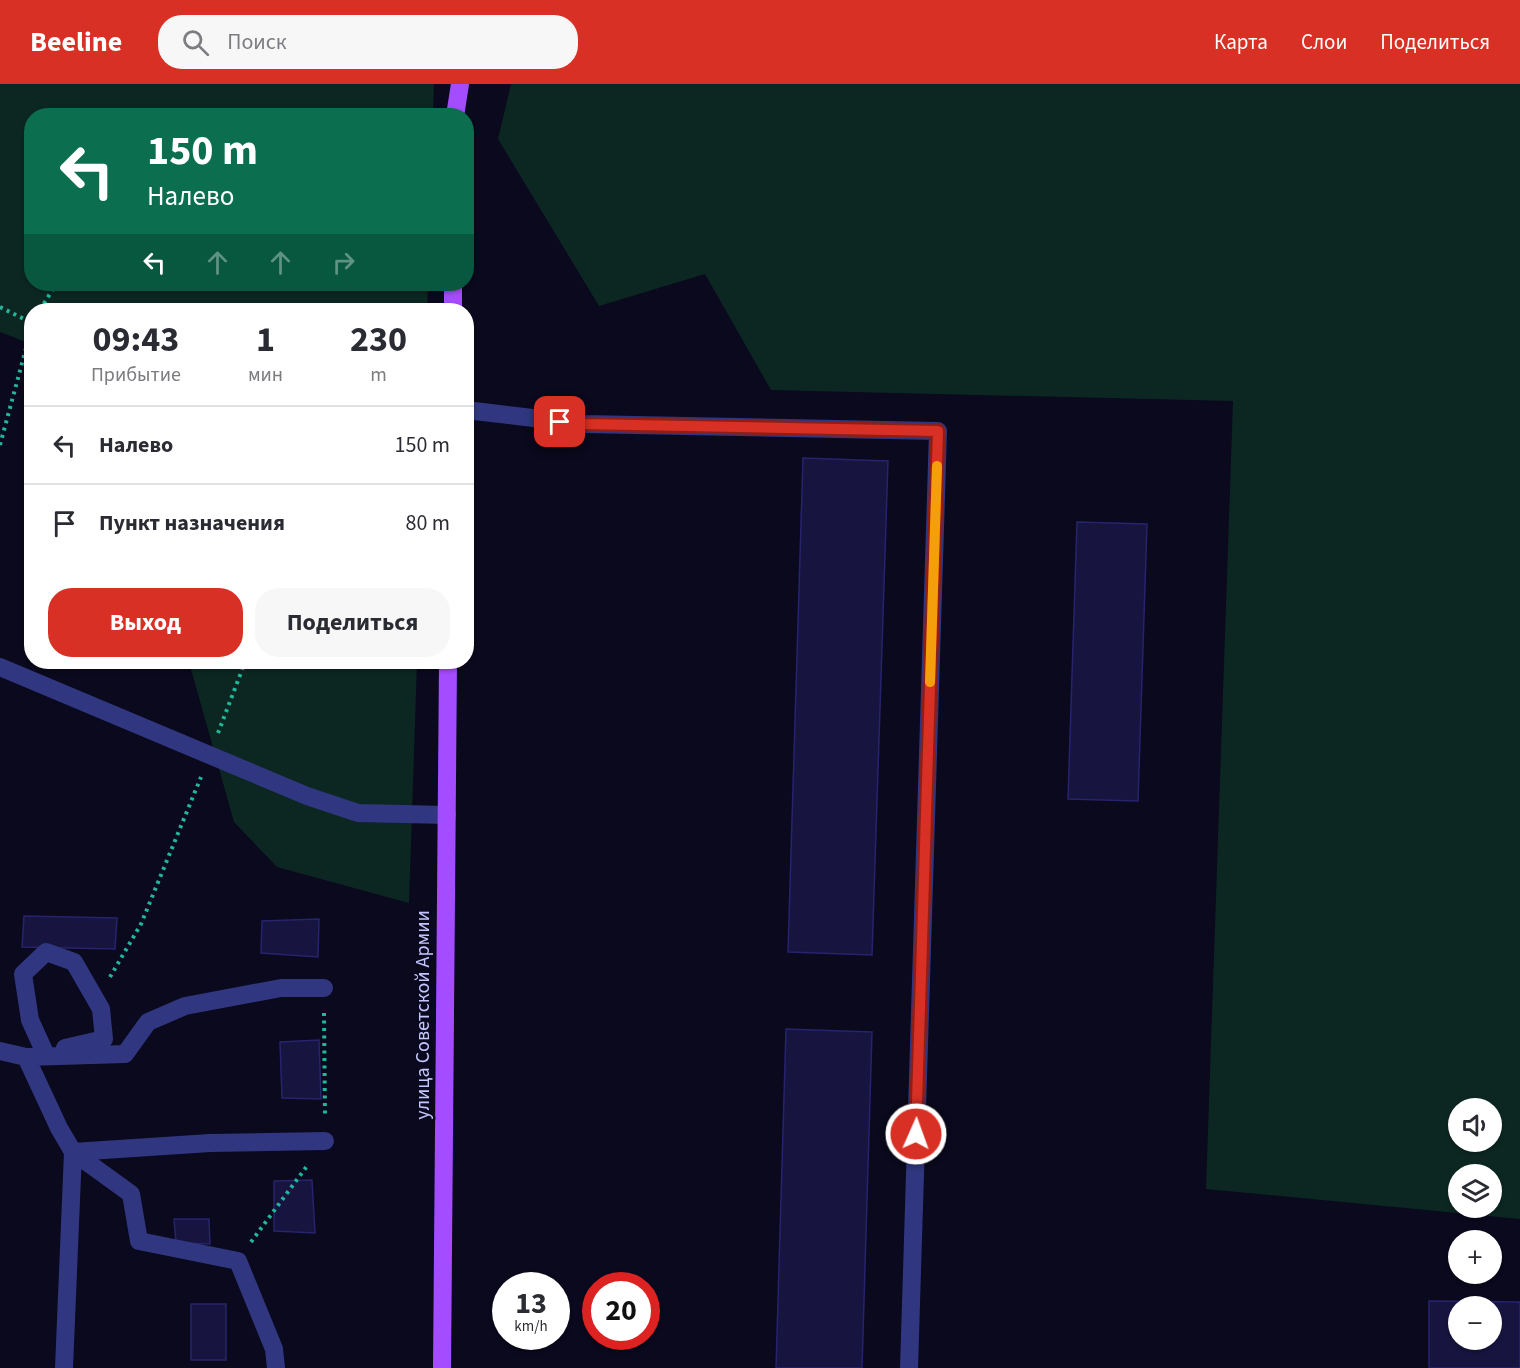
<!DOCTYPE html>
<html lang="ru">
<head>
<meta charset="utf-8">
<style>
	:root { --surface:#fff; --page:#f7f7f7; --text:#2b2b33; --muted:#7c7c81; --line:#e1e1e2; --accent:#d93025 }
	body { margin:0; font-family:"Source Sans 3",sans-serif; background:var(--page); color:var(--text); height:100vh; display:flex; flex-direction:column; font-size:22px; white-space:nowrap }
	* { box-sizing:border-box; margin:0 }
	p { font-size:20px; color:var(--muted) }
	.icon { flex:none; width:33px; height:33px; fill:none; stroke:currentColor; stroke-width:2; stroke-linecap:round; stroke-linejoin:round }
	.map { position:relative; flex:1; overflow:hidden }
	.sheet { position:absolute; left:24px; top:219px; width:450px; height:366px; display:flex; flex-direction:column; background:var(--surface); border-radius:24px; box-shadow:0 2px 4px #0004 }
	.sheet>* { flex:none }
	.top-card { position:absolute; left:24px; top:24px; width:450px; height:183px; border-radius:24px; box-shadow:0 2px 4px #0004; background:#0b6e4f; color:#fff; overflow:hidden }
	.tools { position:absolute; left:1448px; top:1014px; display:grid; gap:12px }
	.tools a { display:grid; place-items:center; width:54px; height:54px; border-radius:50%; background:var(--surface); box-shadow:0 2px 4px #0004; font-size:30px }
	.speed { position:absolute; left:492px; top:1188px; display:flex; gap:12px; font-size:30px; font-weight:700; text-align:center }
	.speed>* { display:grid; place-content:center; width:78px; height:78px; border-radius:50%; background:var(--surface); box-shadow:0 2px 4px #0004; line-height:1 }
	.speed small { font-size:15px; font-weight:400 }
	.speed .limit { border:9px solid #d22; background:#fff; color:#111 }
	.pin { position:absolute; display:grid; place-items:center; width:51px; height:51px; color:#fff; margin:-26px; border-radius:12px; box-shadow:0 3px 9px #0006 }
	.me { position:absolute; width:66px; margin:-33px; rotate:2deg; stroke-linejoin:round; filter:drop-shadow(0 0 4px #0008) }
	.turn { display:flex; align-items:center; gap:21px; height:126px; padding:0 24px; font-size:27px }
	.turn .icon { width:78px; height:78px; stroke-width:2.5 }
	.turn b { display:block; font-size:42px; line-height:51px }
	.lanes { display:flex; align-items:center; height:57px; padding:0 24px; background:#0003; justify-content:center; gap:30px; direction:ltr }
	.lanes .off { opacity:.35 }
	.eta { display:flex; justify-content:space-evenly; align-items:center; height:102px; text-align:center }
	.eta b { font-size:36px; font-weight:700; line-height:42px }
	.button { display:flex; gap:12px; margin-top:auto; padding:12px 24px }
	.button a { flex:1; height:69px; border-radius:24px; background:var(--accent); color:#fff; font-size:24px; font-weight:700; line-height:69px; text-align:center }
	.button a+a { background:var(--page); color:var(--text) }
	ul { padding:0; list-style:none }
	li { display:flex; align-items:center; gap:18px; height:78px; padding:0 24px; border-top:2px solid var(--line) }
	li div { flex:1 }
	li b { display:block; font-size:22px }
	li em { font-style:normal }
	header { display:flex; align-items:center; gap:36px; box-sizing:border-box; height:84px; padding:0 30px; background:var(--accent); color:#fff }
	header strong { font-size:28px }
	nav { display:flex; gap:33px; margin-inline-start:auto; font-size:21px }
	.search { width:420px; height:54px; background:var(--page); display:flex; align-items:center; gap:15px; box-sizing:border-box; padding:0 21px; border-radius:24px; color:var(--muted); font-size:22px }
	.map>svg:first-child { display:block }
	.green { fill:#0c2722; fill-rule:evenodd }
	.building { fill:#17143f; stroke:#28236e; stroke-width:1.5; fill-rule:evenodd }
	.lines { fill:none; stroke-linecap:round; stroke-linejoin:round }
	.path { stroke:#21b79a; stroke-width:4; stroke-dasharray:3 4.5; stroke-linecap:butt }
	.minor { stroke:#303780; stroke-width:18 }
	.major { stroke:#a44cff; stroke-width:18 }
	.route-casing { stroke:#8d1f18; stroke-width:15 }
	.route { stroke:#d93025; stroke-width:10 }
	.slow { stroke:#f59e0b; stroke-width:10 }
	.labels { text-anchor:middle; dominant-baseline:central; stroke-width:5; stroke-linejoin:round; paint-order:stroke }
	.street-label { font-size:20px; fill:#c5c6ff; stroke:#0a091d }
</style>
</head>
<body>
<header>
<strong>Beeline</strong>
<div class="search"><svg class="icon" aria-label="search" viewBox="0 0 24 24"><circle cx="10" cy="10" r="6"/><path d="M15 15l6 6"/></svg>Поиск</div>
<nav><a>Карта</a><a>Слои</a><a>Поделиться</a></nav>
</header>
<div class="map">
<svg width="1520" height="1284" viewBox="0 0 1520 1284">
	<rect width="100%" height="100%" fill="#0a091d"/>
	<path class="green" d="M0,0h434l-1,31 -401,1v168h396l-1,26h-395l-1,34 -31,-12z
		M511,0h1009v1135l-314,-30 27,-788 -462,-11 -66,-116 -106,32 -101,-167zM1458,1024h33v34h-33zM1458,1090h33v34h-33z
		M189,578h228l-8,241 -132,-36 -43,-45z"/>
	<path class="building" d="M803,374l85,3 -16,494 -84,-3z
		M1077,438l70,2 -9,277 -70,-2z
		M24,832l93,2 -2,31 -93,-2z
		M319,835l-1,38 -57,-4 1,-32z
		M786,945l86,3 -10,336h-86z
		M319,956l2,59 -39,-1 -2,-56z
		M312,1096l3,53 -41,-2v-50z
		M174,1135h35l1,25 -34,-1z
		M1429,1217l91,1v66h-91zM1458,1222h33v34h-33z
		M191,1220h35v56h-35z"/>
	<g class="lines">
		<path class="path" d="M0,223l32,16
			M40,226l16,-26
			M0,361l32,-119
			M218,649l27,-71
			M110,893l31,-53 60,-147
			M324,929l1,103
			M251,1158l56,-76"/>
		<path class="minor" d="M466,326l117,14 355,7 -29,937
			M0,583l307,129 51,17 89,2
			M0,967l26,6 33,71 14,24 -9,216
			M45,969l-15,-33 -7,-46 23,-22 28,10 27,47 3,30 -39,9
			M26,973l99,-3 23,-32 37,-16 96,-18h43
			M73,1068l58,42 8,47 99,20 36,88 2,19
			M73,1068l137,-9 115,-2"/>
		<path class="major" d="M455,32l5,-32
			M453,226v-26
			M442,1284l6,-706"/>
	</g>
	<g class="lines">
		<g class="route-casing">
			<path id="route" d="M560,338l23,2 355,7 -22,703"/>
		</g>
		<use href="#route" class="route"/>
		<path class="slow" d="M930,598l7,-216"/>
	</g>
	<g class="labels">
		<g class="street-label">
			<text transform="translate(423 931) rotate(-90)">улица Советской Армии</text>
		</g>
	</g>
</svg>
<div class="tools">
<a><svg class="icon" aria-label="sound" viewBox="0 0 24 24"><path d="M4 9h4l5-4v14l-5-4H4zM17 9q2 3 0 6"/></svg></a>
<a><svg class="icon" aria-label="layers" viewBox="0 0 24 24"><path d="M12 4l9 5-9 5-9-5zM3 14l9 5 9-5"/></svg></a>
<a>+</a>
<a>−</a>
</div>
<div class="speed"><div>13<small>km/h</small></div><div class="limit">20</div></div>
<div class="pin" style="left:560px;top:338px;background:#d93025"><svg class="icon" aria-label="arrive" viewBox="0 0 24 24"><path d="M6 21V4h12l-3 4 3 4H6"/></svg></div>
<svg class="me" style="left:916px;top:1050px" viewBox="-20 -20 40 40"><circle r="17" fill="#d93025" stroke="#fff" stroke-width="3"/><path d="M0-11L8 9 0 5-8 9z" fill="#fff"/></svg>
<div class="top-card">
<div class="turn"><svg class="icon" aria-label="left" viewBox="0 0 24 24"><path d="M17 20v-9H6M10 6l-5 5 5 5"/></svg><div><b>150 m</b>Налево</div></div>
<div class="lanes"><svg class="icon" aria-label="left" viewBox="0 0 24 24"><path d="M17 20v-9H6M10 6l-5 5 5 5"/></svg><svg class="icon off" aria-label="ahead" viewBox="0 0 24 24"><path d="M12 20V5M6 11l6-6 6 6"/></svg><svg class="icon off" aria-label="ahead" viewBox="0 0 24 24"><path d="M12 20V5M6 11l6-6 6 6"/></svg><svg class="icon off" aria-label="right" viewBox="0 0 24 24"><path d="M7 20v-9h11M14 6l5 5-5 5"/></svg></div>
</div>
<section class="sheet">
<div class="eta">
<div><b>09:43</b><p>Прибытие</p></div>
<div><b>1</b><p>мин</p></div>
<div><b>230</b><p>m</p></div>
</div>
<ul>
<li><svg class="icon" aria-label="left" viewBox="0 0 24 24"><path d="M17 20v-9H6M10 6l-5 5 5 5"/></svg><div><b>Налево</b></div><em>150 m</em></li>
<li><svg class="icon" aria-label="arrive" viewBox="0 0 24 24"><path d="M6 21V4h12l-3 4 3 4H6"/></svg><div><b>Пункт назначения</b></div><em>80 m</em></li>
</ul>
<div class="button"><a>Выход</a><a>Поделиться</a></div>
</section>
</div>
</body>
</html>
